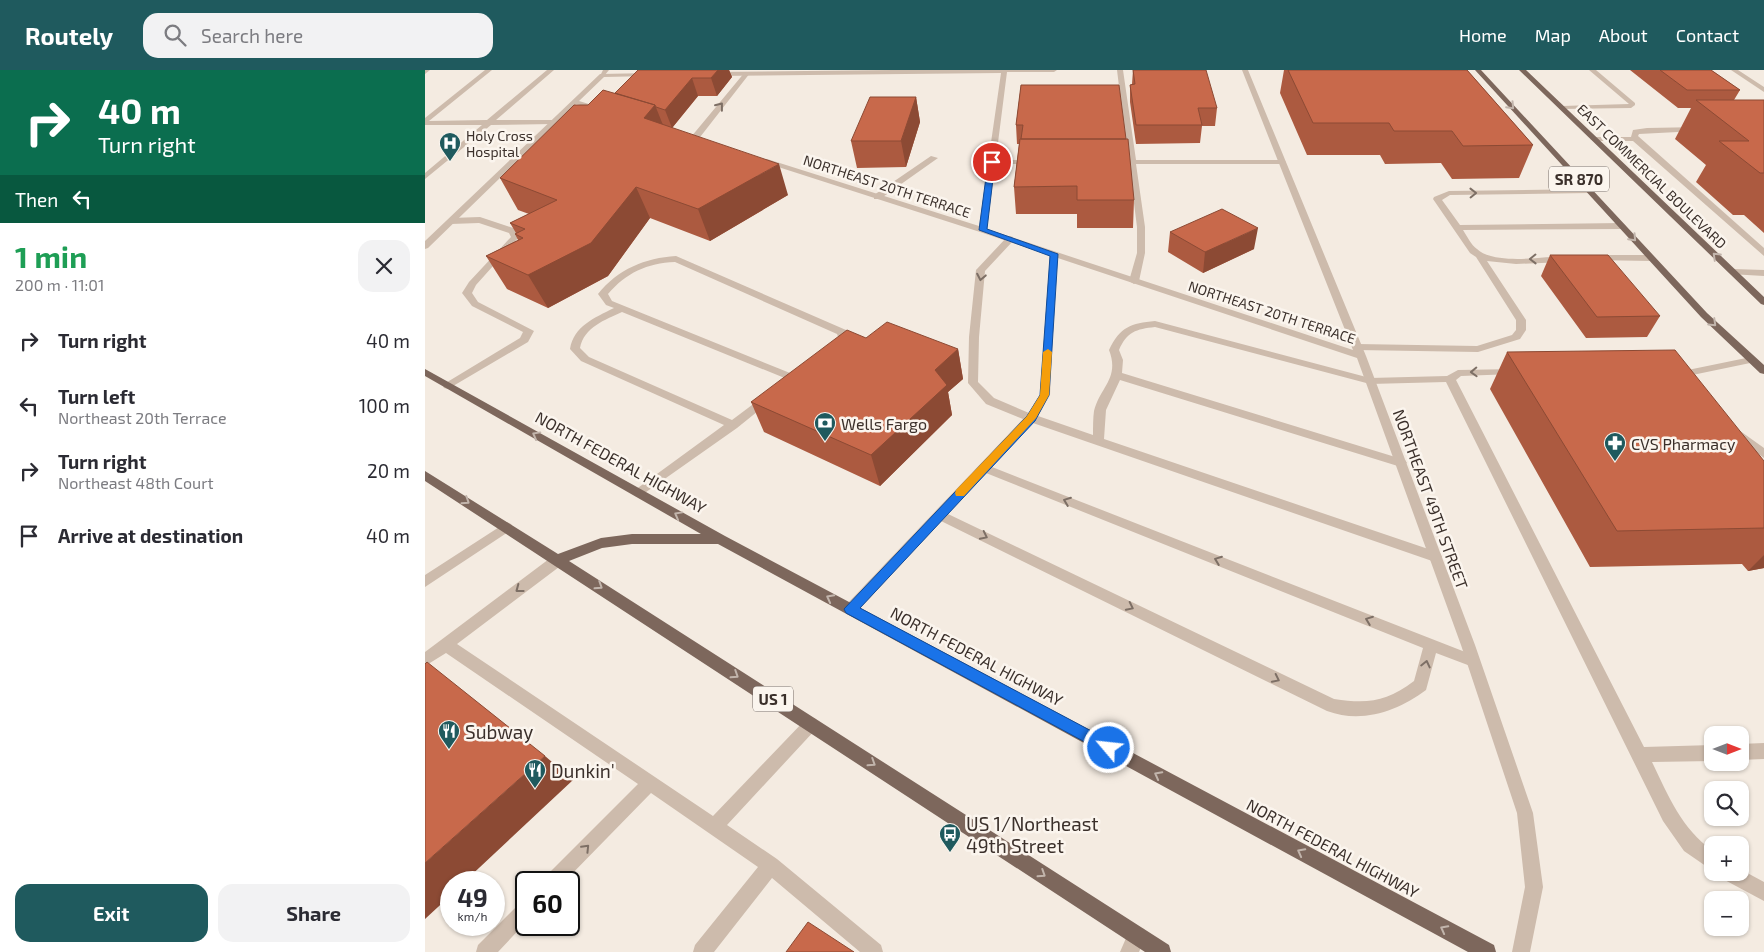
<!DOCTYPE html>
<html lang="en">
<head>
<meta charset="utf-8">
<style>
	:root { --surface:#fff; --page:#f2f2f3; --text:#2b2b33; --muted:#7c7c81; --accent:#1f5a5e }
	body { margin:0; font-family:"Exo 2",sans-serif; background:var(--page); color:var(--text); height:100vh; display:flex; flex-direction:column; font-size:19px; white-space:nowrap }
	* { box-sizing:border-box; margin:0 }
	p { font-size:16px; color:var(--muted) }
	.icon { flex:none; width:28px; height:28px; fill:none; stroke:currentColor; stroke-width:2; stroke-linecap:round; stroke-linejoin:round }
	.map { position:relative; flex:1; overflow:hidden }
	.side { display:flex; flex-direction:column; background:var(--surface); width:425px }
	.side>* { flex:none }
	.hud { background:#0b6e4f; color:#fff; overflow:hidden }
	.needle { width:32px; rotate:90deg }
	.buttons { position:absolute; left:1279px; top:656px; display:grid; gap:10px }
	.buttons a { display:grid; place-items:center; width:45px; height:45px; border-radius:10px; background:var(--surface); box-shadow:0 1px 4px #0004; font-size:25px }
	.speed { position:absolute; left:15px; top:801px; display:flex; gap:10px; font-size:25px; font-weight:700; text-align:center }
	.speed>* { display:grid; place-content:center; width:65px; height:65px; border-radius:50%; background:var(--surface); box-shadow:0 1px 4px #0004; line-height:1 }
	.speed small { font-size:12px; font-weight:400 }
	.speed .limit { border:2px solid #111; border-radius:8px; background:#fff; color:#111 }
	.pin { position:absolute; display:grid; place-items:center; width:42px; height:42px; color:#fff; margin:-21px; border:2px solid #fff; border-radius:50%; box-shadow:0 1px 5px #0007 }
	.me { position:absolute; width:55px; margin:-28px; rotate:298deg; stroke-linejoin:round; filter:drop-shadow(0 0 4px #0008) }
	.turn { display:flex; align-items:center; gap:18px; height:105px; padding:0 15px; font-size:22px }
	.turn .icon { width:65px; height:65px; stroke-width:2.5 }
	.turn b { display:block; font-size:35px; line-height:42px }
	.then { display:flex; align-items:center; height:48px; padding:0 15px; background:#0003; gap:10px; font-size:19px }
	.round { display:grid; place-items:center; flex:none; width:52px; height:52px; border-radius:15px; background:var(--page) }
	.summary { display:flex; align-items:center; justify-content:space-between; height:85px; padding:0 15px }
	h1 { font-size:30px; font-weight:700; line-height:38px; color:#1e9e55 }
	.cta { display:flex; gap:10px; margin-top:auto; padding:10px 15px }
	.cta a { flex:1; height:58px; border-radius:15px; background:var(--accent); color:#fff; font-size:20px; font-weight:700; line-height:58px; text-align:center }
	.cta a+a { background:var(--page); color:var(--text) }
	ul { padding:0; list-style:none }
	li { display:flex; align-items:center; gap:15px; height:65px; padding:0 15px }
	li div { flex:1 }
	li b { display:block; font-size:19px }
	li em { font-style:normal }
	header { display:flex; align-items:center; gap:30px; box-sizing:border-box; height:70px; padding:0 25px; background:var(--accent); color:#fff }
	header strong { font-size:24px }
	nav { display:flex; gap:28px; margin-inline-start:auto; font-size:18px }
	.search { width:350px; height:45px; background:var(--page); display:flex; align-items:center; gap:12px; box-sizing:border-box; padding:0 18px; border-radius:15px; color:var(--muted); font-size:19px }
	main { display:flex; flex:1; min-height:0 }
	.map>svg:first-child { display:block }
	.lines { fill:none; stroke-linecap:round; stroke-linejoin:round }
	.lane { fill:#cdbbac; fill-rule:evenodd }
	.street { fill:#cdbbac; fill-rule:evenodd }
	.primary { fill:#7d675c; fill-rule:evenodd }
	.wall { fill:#ac5a40 }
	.shaded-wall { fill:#8c4a34 }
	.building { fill:#c8694b; stroke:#8c4a34 }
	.oneway { stroke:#7d6f65 }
	.oneway2 { stroke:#c2b5ac }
	.route { fill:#1a73e8; stroke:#114b97 }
	.slow { fill:#f59e0b }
	.labels { text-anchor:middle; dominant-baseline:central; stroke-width:5; stroke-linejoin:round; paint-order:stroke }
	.far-poi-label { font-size:14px; fill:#3b302b; stroke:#fbf5ee; text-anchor:start }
	.far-street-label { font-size:14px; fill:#3b302b; stroke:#fbf5ee }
	.shield { fill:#fbf5ee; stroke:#756b66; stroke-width:1 }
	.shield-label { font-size:15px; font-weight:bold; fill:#3b302b }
	.poi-label { font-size:16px; fill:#3b302b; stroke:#fbf5ee; text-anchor:start }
	.street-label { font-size:16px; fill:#3b302b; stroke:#fbf5ee }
	.near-poi-label { font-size:19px; fill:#3b302b; stroke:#fbf5ee; text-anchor:start }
</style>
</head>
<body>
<header>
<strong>Routely</strong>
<div class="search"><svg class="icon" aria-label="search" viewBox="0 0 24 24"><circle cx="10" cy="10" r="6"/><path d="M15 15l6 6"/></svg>Search here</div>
<nav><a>Home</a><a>Map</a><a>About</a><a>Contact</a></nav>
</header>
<main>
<section class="side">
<div class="hud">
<div class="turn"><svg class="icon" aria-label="right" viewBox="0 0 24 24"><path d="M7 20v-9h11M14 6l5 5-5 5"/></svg><div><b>40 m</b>Turn right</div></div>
<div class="then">Then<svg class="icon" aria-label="left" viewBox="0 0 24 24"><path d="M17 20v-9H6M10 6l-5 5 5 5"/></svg></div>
</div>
<div class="summary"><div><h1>1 min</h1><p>200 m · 11:01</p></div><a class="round"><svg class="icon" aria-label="close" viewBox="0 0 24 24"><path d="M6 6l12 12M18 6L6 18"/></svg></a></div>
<ul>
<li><svg class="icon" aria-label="right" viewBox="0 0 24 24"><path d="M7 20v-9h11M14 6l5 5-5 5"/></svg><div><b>Turn right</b></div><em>40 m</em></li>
<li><svg class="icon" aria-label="left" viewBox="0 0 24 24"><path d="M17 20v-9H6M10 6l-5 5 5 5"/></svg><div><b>Turn left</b><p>Northeast 20th Terrace</p></div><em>100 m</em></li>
<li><svg class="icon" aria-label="right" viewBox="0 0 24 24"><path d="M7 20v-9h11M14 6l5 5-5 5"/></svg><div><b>Turn right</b><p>Northeast 48th Court</p></div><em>20 m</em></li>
<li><svg class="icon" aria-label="arrive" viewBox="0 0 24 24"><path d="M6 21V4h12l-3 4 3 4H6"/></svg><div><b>Arrive at destination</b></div><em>40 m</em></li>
</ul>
<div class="cta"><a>Exit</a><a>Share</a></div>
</section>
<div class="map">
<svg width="1339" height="882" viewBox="0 0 1339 882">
	<rect width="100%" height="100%" fill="#f4ebe1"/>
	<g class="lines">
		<path class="lane" d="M0,0h5l-5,4z
			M60,0h7l-63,51 58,-1 60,-50h7l-58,50h56l4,2 -4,2 -61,1 -66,54v-6l57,-48h-57v-7z
			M178,0h6l-5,6h-4z
			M692,0h6l13,90h146l4,2 -4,2h-146l9,63v26l-6,28 -5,3 -5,-3 8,-28v-26l-8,-63h-14l-4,-2 4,-2h13z
			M1164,0h7l39,33v2l-4,3 -71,1 -1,-1 3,-2 67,-2z
			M320,2l5,1 -53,68h-6v-4z
			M1275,57l1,2 -4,2 -58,3 -1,2 126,112v8l-131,-115h-39l-4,-2 4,-2h37l2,-7 14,-2z
			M506,86l7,2 -58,41h-6v-4z
			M564,90h43l4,2 -4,2h-40l-4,-2z
			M1168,119l1,2 -4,2 -140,2 -8,5 18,25 162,-2 4,3 -4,3 -159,1c4,6 8,15 14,19 17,16 65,8 87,7l4,3 -4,3 -48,2 -29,-3 39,59v10l-6,9 -42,13 -121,-2 -5,-3 5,-3 120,2 35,-11 4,-5v-10l-40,-63 -6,-4 -37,-54 1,-2 15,-6z
			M55,147l36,12 3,8 -43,48 -4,8 6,9 56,29 -6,11 -80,47 -4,-1 -1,-2 1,-2 76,-46 3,-6 -51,-26 -10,-13 7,-11 42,-45 -2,-4 -30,-10 -28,1 -4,-3 4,-3z
			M585,166l3,1v4l-28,30 -6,66 -1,45 16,16 35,15 11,-18 10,-141 1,-2h6l-7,143 -12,21 55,19c0,-8 0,-17 1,-24 6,-24 26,-33 15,-61 11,-23 22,-27 46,-29l215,57 77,-2 11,-6 59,-1 1,2 -1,2 -4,1 -52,2 -5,4 188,367 69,-2v16l-61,1c17,35 29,66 61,89v20l-29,-20 -21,-30 -217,-439 -76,2 -215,-57c-19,2 -28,5 -36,23l4,10 -1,13 283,87 2,3 -6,4 -281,-87 -14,30 -2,29 336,114 2,4 -2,4 -5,1 -402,-139 -41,44 486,190 2,4 -2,4 -5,2 -37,-14 -10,37c-28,21 -64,34 -99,21l-386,-190 -85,92 -5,2 -5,-2 -2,-4 2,-4 177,-186 -37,-15 -18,-21 1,-46 7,-67 31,-33zM561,403l437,175 -9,33c-28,21 -46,23 -80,18l-386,-185z
			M1169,185h57l4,3 -4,3 -60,-1 -1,-2z
			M251,186l170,74 3,9 -6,10h-8l-1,-2 5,-8 -2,-5 -162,-72c-28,1 -49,11 -67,32l4,7 188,76 1,2 -1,2h-8l-170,-69c-17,8 -38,15 -42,36l9,9 143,63 32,-24h8l1,3 -36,29 -98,69 -4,-1 -2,-3 2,-3 89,-65 -143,-64 -11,-12c4,-23 24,-31 44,-41l-8,-3 -8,-11c20,-25 47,-36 78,-38z
			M1308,199l31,1v6l-34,-2v-4z
			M1326,287l5,3 -1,2 -77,16 -5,-3 5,-3z
			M1311,358l28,20v10l-32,-23 -2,-3 2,-3z
			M82,452l4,2 2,3 -2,3 -86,57v-12z
			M133,485l5,1 2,4 -2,4 -106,80 256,172 93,-97 5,-2 5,2 3,5 -3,5 -89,96 50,34 104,86 2,7h-23l-88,-74 -58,74h-21l2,-7 63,-78 -107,-74 -87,89h-21l3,-6 92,-92 -192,-131 -21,13v-14l128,-96z
			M1339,673v16l-24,1v-16z
			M1315,799l24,13v19l-43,-23 -3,-6h22z
			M101,830v22l-28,30h-22l2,-7 42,-42z
			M712,857l7,2 2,7 -7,16h-19l10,-23z"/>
		<path class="street" d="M468,0h164l-3,2h-47l-20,157 366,121 -111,-280h6l118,286 109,289 58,168 10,74 -13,65h-18l13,-65 -8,-74 -56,-168 -104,-287 -377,-126 -220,-71 7,-2 212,67 22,-153 -288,3 -3,-2 3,-2z
			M1306,0h7l26,17v5z
			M227,3v2l-2,1 -46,1 -25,24 23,7v2l-26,-6 -148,144 -3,1v-8l175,-167z"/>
		<path class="primary" d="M1050,0h6l226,243 57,52v9l-4,-1 -59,-56z
			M1094,0h7l238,227v8l-3,-1z
			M0,299l300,167 769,409 2,7h-28l-750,-408h-86l-30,4 -33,13 600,384 2,7h-26l-720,-471v-10l133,83 43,-16 31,-4h69l-276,-158z"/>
	</g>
	<path class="wall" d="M213,0h99h-8l3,7 -15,19h-19l-26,32 116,67 -78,46 -60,-23 -42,58 -60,32 -41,-19 -21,-33 32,-16 -3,-6 1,-1 -6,-10 19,-9 -11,-4 -18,-32 88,-73 27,-12z
		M708,0l84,38 -2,18h-13l-2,17 -64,1 -6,-42v-17l2,-1z
		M859,0h183l66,75 -14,33 -67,1 -11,-16 -56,1 -5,-9h-73l-27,-62z
		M1205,0h81l29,20 -6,10h30v133l-20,-18h-11l-37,-33 10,-17 -31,-26 16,-31h-13z
		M596,15l113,115 -1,28h-56v-14h-61l-2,-27 5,-43h-2l-1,-19z
		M491,27l4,25 -14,45 -49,1 -6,-27z
		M745,162l84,17 -51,24 -35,-21z
		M1125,185l110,61 -13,21 -61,1 -45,-62z
		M533,279l5,30 -15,13 4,23 -72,71 -116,-54 -13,-30z
		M1082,282l257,109v107l-16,3 -6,-7 -152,3 -100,-178z"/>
	<path class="shaded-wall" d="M293,0h11l3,7 -15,19 -6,-18z
		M267,8l6,18 -26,32 -7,-18z
		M491,27l4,25 -14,45 -5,-26z
		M230,35l12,30 -23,-17z
		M354,94l9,31 -78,46 -12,-32z
		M211,117l14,31 -42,58 -60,32 -20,-33z
		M833,158l-4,21 -51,24 2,-21z
		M533,279l5,30 -15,13 4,23 -72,71 -9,-31 64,-85z
		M1339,485v13l-16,3z
		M120,686l28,24 -109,102h-13v13l-26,24v-56z"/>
	<path class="building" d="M213,0h80l-7,8h-19l-27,32 -9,-3 -1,-2 -40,-12z
		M708,0h73l11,38h-19l4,17h-66l-6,-40 5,-1z
		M863,0h179l66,75 -70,1 -11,-15h-58l-5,-8h-76z
		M1235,0h51l29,20h-53z
		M596,15h98l7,54h-105l2,-14h-7z
		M178,20l52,15 -11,13 135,46 -81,45 -62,-22 -45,56 -63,32 -42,-19 37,-18 -8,-4 10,-5 -15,-6 47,-23 -57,-22 74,-73h14z
		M445,27h46l-15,44h-50z
		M1271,30h68v73h-4l-41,-32h30z
		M595,69h108l6,61h-57v-14l-63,1z
		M797,139l36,19 -53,24 -35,-20z
		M1125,185h58l52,61 -63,1z
		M462,252l71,27 -23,21 12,15 -76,70 -120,-53 96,-72 19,8z
		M1250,280l89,111v67l-147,3 -110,-179z
		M2,592l118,94 -120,107v-199z
		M383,852l46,30h-68z"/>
	<defs><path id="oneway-chevron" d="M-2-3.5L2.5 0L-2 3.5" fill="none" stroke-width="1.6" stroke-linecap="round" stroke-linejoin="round" transform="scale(1.25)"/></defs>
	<g class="oneway">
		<use href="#oneway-chevron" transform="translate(295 36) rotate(-52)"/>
		<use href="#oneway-chevron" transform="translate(1048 123) rotate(-1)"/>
		<use href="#oneway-chevron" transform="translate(1108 189) rotate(179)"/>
		<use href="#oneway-chevron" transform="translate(556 207) rotate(101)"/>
		<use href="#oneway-chevron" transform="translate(1049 302) rotate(178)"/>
		<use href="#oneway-chevron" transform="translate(642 431) rotate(-159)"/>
		<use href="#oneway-chevron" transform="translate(559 466) rotate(26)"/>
		<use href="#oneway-chevron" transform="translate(793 490) rotate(-159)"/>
		<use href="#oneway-chevron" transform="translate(94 519) rotate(143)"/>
		<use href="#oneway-chevron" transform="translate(705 537) rotate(26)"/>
		<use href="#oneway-chevron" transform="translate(944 550) rotate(-159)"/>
		<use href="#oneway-chevron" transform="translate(1001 594) rotate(-77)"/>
		<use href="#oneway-chevron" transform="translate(851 609) rotate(26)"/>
		<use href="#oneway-chevron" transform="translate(161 778) rotate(-46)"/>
	</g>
	<g class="oneway2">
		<use href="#oneway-chevron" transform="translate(1086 36) rotate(47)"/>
		<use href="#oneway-chevron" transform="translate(1208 168) rotate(47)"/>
		<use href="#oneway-chevron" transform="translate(1291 186) rotate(-136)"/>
		<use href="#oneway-chevron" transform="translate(1288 253) rotate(44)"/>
		<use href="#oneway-chevron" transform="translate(111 365) rotate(-151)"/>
		<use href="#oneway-chevron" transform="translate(41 431) rotate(33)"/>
		<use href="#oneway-chevron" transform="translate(253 445) rotate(-151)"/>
		<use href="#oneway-chevron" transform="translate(174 516) rotate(33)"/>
		<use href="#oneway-chevron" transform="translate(405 528) rotate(-152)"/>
		<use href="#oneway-chevron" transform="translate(310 605) rotate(33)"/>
		<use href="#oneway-chevron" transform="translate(447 693) rotate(33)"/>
		<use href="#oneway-chevron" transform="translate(733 705) rotate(-152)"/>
		<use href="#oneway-chevron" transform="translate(876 782) rotate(-152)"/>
		<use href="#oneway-chevron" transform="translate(617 804) rotate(33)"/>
		<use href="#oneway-chevron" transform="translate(1019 859) rotate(-152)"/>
	</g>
	<path class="route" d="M567,90l3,2 -8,67 71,25 -9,141 -14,26 -175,187 254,135 2,5 -2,5 -5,2 -263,-142 -2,-4 183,-193 13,-21 10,-139 -71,-26 9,-68z"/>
	<path class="slow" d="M623,279l4,3 -3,43 -13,23 -72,78h-8l-1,-3 1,-3 71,-74 13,-21 3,-43z"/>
	<defs>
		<g id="hospital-pin" transform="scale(1.125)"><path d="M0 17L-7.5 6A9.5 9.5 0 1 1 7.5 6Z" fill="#1f5a5e" stroke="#fbf5ee"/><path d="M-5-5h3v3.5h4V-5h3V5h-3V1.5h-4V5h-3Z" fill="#fff"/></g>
		<g id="bank-pin" transform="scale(1.125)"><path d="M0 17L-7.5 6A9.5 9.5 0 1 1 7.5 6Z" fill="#1f5a5e" stroke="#fbf5ee"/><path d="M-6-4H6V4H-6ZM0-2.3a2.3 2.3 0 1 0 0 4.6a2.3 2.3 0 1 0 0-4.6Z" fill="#fff"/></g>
		<g id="pharmacy-pin" transform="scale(1.125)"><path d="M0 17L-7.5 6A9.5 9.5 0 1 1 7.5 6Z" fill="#1f5a5e" stroke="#fbf5ee"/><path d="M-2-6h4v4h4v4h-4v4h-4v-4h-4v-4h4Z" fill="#fff"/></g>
		<g id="restaurant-pin" transform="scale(1.125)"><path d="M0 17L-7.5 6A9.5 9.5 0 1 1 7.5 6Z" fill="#1f5a5e" stroke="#fbf5ee"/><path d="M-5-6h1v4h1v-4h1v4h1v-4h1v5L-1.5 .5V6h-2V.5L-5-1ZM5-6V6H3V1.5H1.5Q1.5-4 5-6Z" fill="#fff"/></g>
		<g id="bus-pin" transform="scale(1.125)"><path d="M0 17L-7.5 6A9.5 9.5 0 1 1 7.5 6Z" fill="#1f5a5e" stroke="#fbf5ee"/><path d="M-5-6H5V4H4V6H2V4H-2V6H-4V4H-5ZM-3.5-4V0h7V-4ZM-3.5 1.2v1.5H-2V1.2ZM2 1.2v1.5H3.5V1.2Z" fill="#fff"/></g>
	</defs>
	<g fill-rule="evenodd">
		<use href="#hospital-pin" x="25" y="73"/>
		<use href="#bank-pin" x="400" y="353"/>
		<use href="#pharmacy-pin" x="1190" y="373"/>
		<use href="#restaurant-pin" x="24" y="661"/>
		<use href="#restaurant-pin" x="110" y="700"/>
		<use href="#bus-pin" x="525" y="764"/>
	</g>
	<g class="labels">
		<g class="far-poi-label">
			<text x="41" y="65">Holy Cross<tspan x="41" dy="16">Hospital</tspan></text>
		</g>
		<g class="far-street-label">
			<text transform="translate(1227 106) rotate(44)">EAST COMMERCIAL BOULEVARD</text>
			<text transform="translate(462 116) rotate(18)">NORTHEAST 20TH TERRACE</text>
			<text transform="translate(847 242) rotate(18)">NORTHEAST 20TH TERRACE</text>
		</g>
		<g class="shield">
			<rect x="1124" y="96.5" width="60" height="25" rx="4"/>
			<rect x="328" y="616.5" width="40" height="25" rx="4"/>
		</g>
		<g class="shield-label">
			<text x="1154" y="109">SR 870</text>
			<text x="348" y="629">US 1</text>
		</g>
		<g class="poi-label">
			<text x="416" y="353">Wells Fargo</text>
			<text x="1206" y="373">CVS Pharmacy</text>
		</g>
		<g class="street-label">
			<text transform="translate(196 392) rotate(29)">NORTH FEDERAL HIGHWAY</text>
			<text transform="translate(1006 429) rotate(70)">NORTHEAST 49TH STREET</text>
			<text transform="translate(552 586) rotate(28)">NORTH FEDERAL HIGHWAY</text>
			<text transform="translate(908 778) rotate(28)">NORTH FEDERAL HIGHWAY</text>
		</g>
		<g class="near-poi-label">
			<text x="40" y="661">Subway</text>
			<text x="126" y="700">Dunkin'</text>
			<text x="541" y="753">US 1/Northeast<tspan x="541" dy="22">49th Street</tspan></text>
		</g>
	</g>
</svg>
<div class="buttons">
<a><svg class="needle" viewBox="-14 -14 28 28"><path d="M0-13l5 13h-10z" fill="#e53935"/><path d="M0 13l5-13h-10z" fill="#7c7c81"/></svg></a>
<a><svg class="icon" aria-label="search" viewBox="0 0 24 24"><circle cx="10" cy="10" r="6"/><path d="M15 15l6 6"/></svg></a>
<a>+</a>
<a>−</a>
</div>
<div class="speed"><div>49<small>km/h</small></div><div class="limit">60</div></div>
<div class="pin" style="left:567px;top:92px;background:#d93025"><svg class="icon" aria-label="arrive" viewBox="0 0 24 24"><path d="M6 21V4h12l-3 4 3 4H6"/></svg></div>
<svg class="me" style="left:684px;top:678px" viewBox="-20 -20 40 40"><circle r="17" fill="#1a73e8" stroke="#fff" stroke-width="3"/><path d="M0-11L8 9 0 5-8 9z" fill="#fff"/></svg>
</div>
</main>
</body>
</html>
